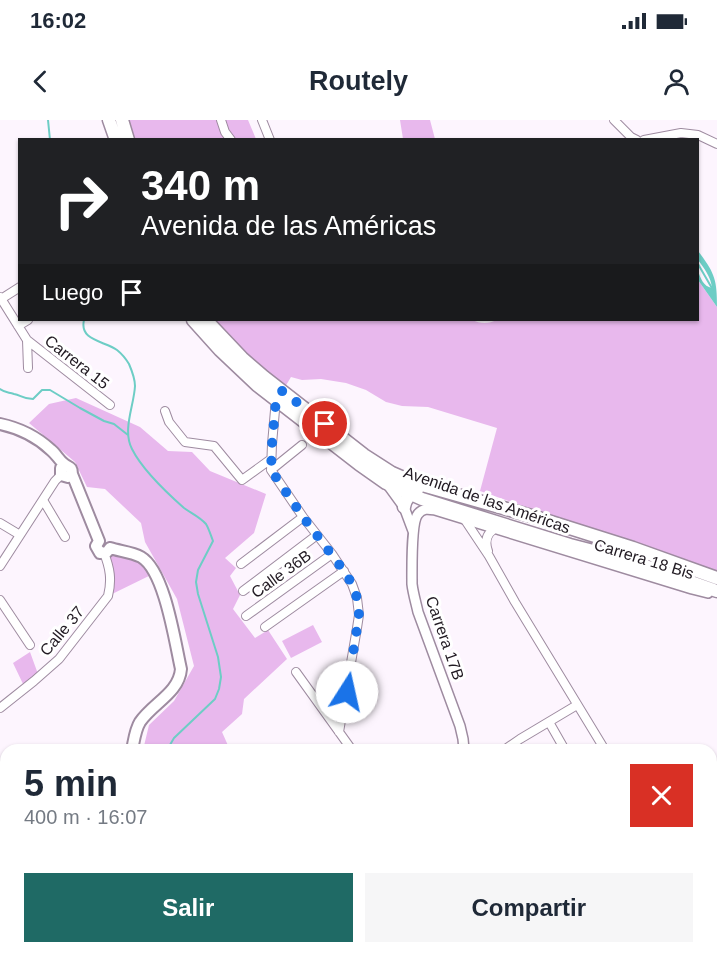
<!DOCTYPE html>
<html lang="es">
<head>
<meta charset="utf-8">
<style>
	:root { --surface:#fff; --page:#f6f6f7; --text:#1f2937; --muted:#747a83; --accent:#1f6a65 }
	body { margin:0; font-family:Arial,sans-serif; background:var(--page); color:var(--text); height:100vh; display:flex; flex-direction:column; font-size:22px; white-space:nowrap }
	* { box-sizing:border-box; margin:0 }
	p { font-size:20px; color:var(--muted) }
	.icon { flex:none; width:33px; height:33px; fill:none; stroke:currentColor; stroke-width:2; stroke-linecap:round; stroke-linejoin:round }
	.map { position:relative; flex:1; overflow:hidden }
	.details { position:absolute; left:0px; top:624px; width:717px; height:210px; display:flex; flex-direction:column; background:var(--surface); border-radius:18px 18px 0 0; box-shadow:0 2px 4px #0004 }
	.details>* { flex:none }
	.hud { position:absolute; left:18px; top:18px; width:681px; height:183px; border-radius:0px; box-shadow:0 2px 4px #0004; background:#202124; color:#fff; overflow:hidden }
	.pin { position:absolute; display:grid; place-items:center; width:51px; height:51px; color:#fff; margin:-26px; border:3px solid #fff; border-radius:50%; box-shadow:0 2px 6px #0007 }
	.me { position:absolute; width:66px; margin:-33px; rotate:10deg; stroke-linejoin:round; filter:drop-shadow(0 0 4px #0008) }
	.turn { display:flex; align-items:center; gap:21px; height:126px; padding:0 24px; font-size:27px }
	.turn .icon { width:78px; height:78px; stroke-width:2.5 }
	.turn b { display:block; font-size:42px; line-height:51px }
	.then { display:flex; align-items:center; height:57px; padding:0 24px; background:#0003; gap:12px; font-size:22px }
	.round { display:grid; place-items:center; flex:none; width:63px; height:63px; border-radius:0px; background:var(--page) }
	.overview { display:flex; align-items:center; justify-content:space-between; height:102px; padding:0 24px }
	h1 { font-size:36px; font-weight:600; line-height:45px }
	.button { display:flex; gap:12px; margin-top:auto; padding:12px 24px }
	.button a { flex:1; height:69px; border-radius:0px; background:var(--accent); color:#fff; font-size:24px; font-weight:600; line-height:69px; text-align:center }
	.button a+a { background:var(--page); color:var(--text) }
	.status { display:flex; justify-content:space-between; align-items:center; height:42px; padding:0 30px; background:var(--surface); direction:ltr }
	.status svg { height:16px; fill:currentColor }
	header { display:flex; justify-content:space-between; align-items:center; height:78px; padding:0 24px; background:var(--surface); font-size:27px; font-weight:600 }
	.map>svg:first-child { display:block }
	.green { fill:#e8b8ed }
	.water { fill:#6dcdc5 }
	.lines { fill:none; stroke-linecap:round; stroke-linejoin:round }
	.stream { stroke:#6dcdc5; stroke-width:2 }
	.minor-casing { stroke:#9e8ba0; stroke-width:10 }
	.tertiary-casing { stroke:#9e8ba0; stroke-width:12 }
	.secondary-casing { stroke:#9e8ba0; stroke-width:14 }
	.primary-casing { stroke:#9e8ba0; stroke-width:15 }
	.minor { stroke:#fff; stroke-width:8 }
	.tertiary { stroke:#fff; stroke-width:9 }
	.secondary { stroke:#fff; stroke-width:10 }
	.primary { stroke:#fff; stroke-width:12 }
	.route { stroke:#1a73e8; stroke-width:10; stroke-dasharray:0 18 }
	.labels { text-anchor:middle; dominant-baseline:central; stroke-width:6; stroke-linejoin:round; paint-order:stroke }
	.street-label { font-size:16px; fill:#211a22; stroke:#fff }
</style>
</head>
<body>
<div class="status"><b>16:02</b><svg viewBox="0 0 49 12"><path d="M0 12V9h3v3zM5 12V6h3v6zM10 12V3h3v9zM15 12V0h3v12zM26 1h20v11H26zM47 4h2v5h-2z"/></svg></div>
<header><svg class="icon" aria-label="back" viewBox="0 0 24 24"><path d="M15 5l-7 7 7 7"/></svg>Routely<svg class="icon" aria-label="person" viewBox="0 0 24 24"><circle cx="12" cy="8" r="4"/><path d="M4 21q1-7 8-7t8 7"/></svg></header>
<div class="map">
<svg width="717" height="834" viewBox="0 0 717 834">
	<rect width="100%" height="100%" fill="#fdf5fe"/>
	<path class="green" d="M128,0h120l8,19h-122z
		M400,0h30l5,19h-32z
		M698,160l19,27v267l-237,-83 17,-63 -69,-21 -26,-1 -16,-4 -20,-12 -20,-7 -25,-4 -19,1 -11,-3 -6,10c-27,-20 -51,-43 -73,-67h261c6,4 17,4 23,0h202z
		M76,278l64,29 28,24 24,1 18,19 56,23 -12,39 -29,25 11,10 -6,8 10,19 -7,14 22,29 13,-8 19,29 -43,40 -2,15 -20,18 8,18h-87l6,-25 25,-24 20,-35 -17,-67 -32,-57 -4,-19 -36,-34 -18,-2 -12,-25 -46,-39 20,-19z
		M107,432l34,6 14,15 -47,23z
		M313,505l9,17 -31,16 -9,-17z
		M30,532l8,22 -14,12 -11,-23z
		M257,828h103l-5,6h-98z"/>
	<path class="water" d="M698,131c17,22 19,29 19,56l-19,-27v-9c3,8 5,15 14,17 -1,-11 -8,-20 -14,-28z"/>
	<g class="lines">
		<path class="stream" d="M48,0l2,20
			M698,144l15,26
			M84,200c-5,21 21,21 33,30 5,4 9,9 12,14 3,7 6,14 6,22 -1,20 -13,44 -3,63 10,20 35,44 52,59 7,5 16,9 22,16 3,5 5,12 7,17l-15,29 -2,12 2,12 20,63 3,20 -2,12 -4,10 -41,39 -7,12
			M0,269c6,4 7,3 14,5 7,1 8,5 19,5l9,-9h8l30,18 24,13 10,3 14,11
			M711,667l6,18
			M545,828l2,6
			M304,834l2,-6"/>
		<g class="minor-casing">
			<path id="minor" d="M221,0l4,12 6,8
				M262,0l8,20
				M614,0l17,17 6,3
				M644,20l37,-7 17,2 19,9
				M0,177l27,43 83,65
				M1,179l19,-12
				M18,206l10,-6
				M27,220l1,28
				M276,279l-4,45 -1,26 32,47 29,37 20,30 5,14 2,17 -2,13 -18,104
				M165,291l4,11 16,20 29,4 28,34 29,-21
				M271,350l31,-25
				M43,380l22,37
				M463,397l26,39 26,46 90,148
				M0,403l20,12
				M488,431c-4,-11 -1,-19 10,-24
				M241,444l62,-47
				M0,446l55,-85 6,-6
				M243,471l74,-56
				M0,480l30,45
				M246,496l86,-62
				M265,507l79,-56
				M296,552l56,78
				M0,588l34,-27 25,-22 49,-63c4,-16 2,-28 -4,-43
				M549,602l16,28
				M504,630l16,-11 57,-34
				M711,779l6,3
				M0,814l6,-5
				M393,828v6
				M658,834v-6"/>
		</g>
		<g class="tertiary-casing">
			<path id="tertiary" d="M388,365l16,22 9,24
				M464,630l-1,-11 -3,-13 -42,-114c-2,-9 -5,-19 -6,-28 0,-12 -1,-62 6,-70 5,-6 10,-5 17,-4l257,79 16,4
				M194,828l1,6
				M483,834l1,-6"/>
		</g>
		<g class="secondary-casing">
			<path id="secondary" d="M0,304c19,4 37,13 51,26 5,4 8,10 13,14 5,4 8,2 8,10l27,67
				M65,345l-4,3v7l7,2 4,-3
				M99,421l-3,5 4,7 7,-1 3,-4
				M110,428c9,3 22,4 31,9 24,14 34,86 40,112 -2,24 -28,34 -41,53 -5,8 -6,19 -8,28"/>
		</g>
		<g class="primary-casing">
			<path id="primary" d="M109,0l7,20
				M122,0l6,20
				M193,200l27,30 37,35 102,79 27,19 36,16 148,46 58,15 89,31
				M206,200l36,38 22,19 100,78 28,18 23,10 120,34 98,31 84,30
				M404,387c1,-8 6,-13 13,-17
				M0,715l6,10
				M0,747l6,10
				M57,828l5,6
				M78,828l4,6"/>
		</g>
		<use href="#minor" class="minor"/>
		<use href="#tertiary" class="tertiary"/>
		<use href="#secondary" class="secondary"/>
		<use href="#primary" class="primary"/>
	</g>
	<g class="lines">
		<path class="route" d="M325,304l-43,-33 -6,9 -4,44 -1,26 32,47 41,54 8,13 5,14 2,17 -2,13 -10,64"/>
	</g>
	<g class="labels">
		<g class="street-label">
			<text transform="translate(77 242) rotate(38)">Carrera 15</text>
			<text transform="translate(487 380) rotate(19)">Avenida de las Américas</text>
			<text transform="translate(644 439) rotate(17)">Carrera 18 Bis</text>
			<text transform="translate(281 454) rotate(-36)">Calle 36B</text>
			<text transform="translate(62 511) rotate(-50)">Calle 37</text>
			<text transform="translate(445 518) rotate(71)">Carrera 17B</text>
		</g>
	</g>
</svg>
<div class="pin" style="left:325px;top:304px;background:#d93025"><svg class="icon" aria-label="arrive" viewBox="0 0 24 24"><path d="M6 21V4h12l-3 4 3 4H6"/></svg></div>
<svg class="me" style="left:347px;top:572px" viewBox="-20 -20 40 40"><circle r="19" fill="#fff"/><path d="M0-13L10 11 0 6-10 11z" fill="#1a73e8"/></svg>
<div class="hud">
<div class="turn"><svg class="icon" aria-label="right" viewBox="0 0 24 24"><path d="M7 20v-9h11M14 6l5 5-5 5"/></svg><div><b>340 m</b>Avenida de las Américas</div></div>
<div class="then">Luego<svg class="icon" aria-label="arrive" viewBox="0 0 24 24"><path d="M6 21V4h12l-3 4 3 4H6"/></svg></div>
</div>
<section class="details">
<div class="overview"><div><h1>5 min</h1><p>400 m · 16:07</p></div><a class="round" style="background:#d93025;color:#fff"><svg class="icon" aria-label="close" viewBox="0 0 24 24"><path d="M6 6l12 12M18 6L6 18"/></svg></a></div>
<div class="button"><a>Salir</a><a>Compartir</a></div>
</section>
</div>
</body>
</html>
